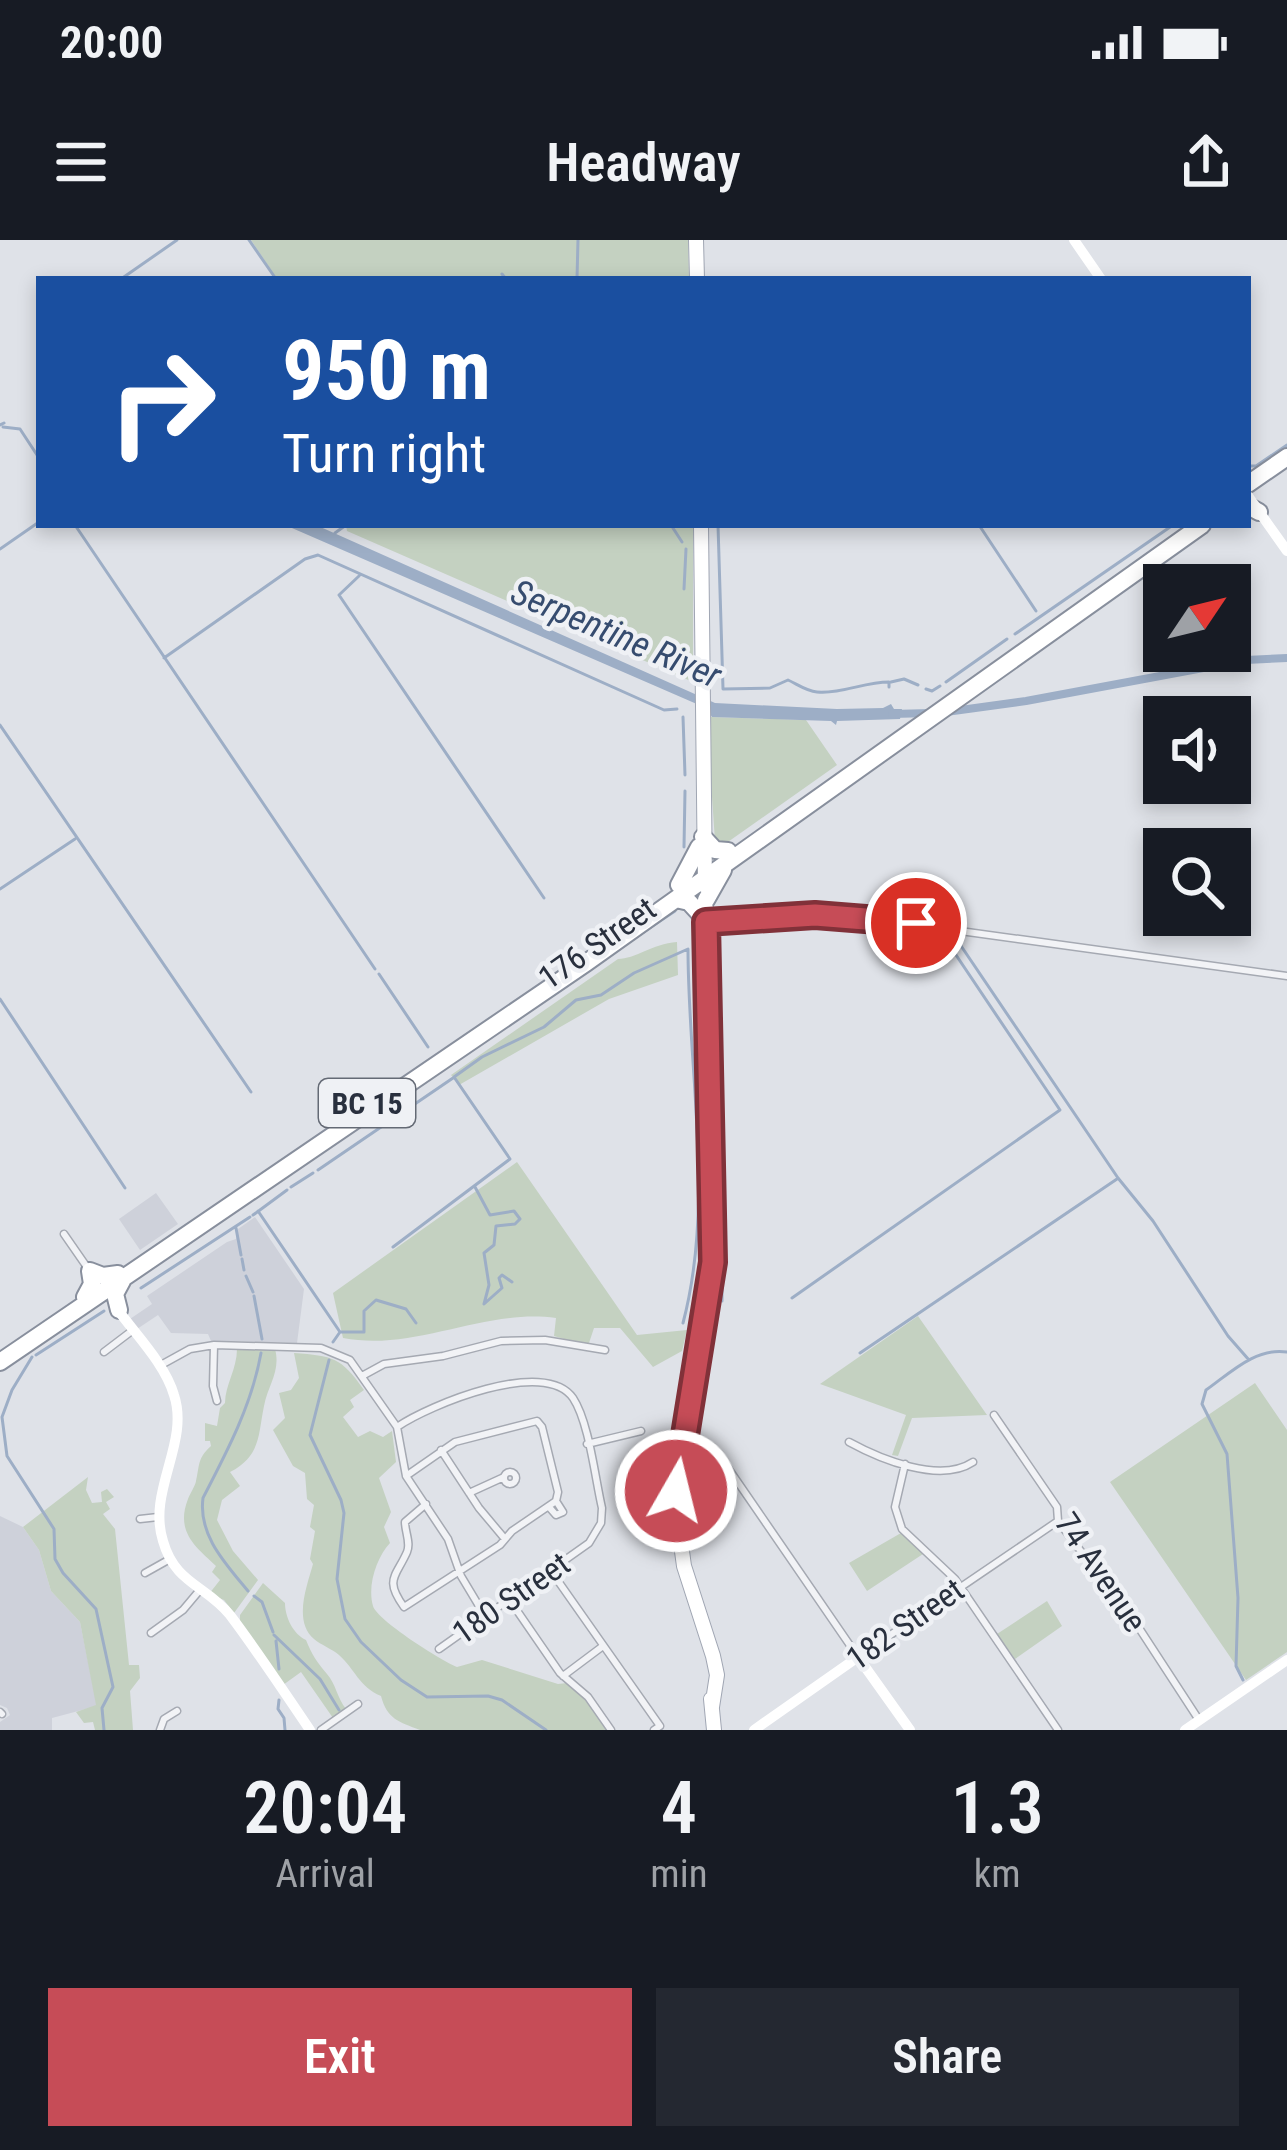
<!DOCTYPE html>
<html lang="en">
<head>
<meta charset="utf-8">
<style>
	:root { --surface:#171b24; --page:#242831; --text:#f1f3f6; --muted:#9ea1a6; --accent:#c64c57 }
	body { margin:0; font-family:"Roboto Condensed",sans-serif; background:var(--page); color:var(--text); height:100vh; display:flex; flex-direction:column; font-size:45px; white-space:nowrap }
	* { box-sizing:border-box; margin:0 }
	p { font-size:39px; color:var(--muted) }
	.icon { flex:none; width:66px; height:66px; fill:none; stroke:currentColor; stroke-width:2; stroke-linecap:round; stroke-linejoin:round }
	.map { position:relative; height:1490px; overflow:hidden }
	.drawer { display:flex; flex-direction:column; background:var(--surface); flex:1 }
	.drawer>* { flex:none }
	.guide { position:absolute; left:36px; top:36px; width:1215px; height:252px; border-radius:0px; box-shadow:0 6px 18px #0003; background:#1a4fa0; color:#fff; overflow:hidden }
	.needle { width:78px; rotate:55deg }
	.controls { position:absolute; left:1143px; top:324px; display:grid; gap:24px }
	.controls a { display:grid; place-items:center; width:108px; height:108px; border-radius:0px; background:var(--surface); box-shadow:0 6px 18px #0003; font-size:60px }
	.pin { position:absolute; display:grid; place-items:center; width:102px; height:102px; color:#fff; margin:-51px; border:6px solid #fff; border-radius:50%; box-shadow:0 3px 12px #0007 }
	.me { position:absolute; width:132px; margin:-66px; rotate:8deg; stroke-linejoin:round; filter:drop-shadow(0 0 9px #0008) }
	.turn { display:flex; align-items:center; gap:42px; height:252px; padding:0 48px; font-size:54px }
	.turn .icon { width:156px; height:156px; stroke-width:2.5 }
	.turn b { display:block; font-size:84px; line-height:102px }
	.eta { display:flex; justify-content:space-evenly; align-items:center; height:204px; text-align:center }
	.eta b { font-size:72px; font-weight:600; line-height:84px }
	.action { display:flex; gap:24px; margin-top:auto; padding:24px 48px }
	.action a { flex:1; height:138px; border-radius:0px; background:var(--accent); color:#fff; font-size:48px; font-weight:600; line-height:138px; text-align:center }
	.action a+a { background:var(--page); color:var(--text) }
	.status { display:flex; justify-content:space-between; align-items:center; height:84px; padding:0 60px; background:var(--surface); direction:ltr }
	.status svg { height:33px; fill:currentColor }
	header { display:flex; justify-content:space-between; align-items:center; height:156px; padding:0 48px; background:var(--surface); font-size:54px; font-weight:600 }
	.map>svg:first-child { display:block }
	.built { fill:#ced1da }
	.green { fill:#c4d1c1 }
	.water { fill:#9daec6 }
	.lines { fill:none; stroke-linecap:round; stroke-linejoin:round }
	.stream { stroke:#9daec6; stroke-width:3 }
	.river { stroke:#9daec6; stroke-width:8 }
	.street-casing { stroke:#a5a9b2; stroke-width:9 }
	.primary-casing { stroke:#a0a6b3; stroke-width:16 }
	.highway-casing { stroke:#888f9d; stroke-width:20 }
	.street { stroke:#f2f3f6; stroke-width:6 }
	.secondary { stroke:#fff; stroke-width:10 }
	.primary { stroke:#fff; stroke-width:14 }
	.highway { stroke:#fff; stroke-width:16 }
	.route-casing { stroke:#813139; stroke-width:30 }
	.route { stroke:#c64c57; stroke-width:21 }
	.labels { text-anchor:middle; dominant-baseline:central; stroke-width:9; stroke-linejoin:round; paint-order:stroke }
	.shield { fill:#eff1f5; stroke:#646a75; stroke-width:3 }
	.shield-label { font-size:30px; font-weight:bold; fill:#29303e }
	.street-label { font-size:33px; fill:#29303e; stroke:#eff1f5 }
	.water-label { font-size:36px; font-style:italic; fill:#364c6f; stroke:#eff1f5 }
</style>
</head>
<body>
<div class="status"><b>20:00</b><svg viewBox="0 0 49 12"><path d="M0 12V9h3v3zM5 12V6h3v6zM10 12V3h3v9zM15 12V0h3v12zM26 1h20v11H26zM47 4h2v5h-2z"/></svg></div>
<header><svg class="icon" aria-label="menu" viewBox="0 0 24 24"><path d="M4 6h16M4 12h16M4 18h16"/></svg>Headway<svg class="icon" aria-label="share" viewBox="0 0 24 24"><path d="M12 15V3M7 8l5-5 5 5M5 13v7h14v-7"/></svg></header>
<div class="map">
<svg width="1287" height="1490" viewBox="0 0 1287 1490">
	<rect width="100%" height="100%" fill="#dfe2e8"/>
	<path class="built" d="M156,953l22,31 -38,26 -21,-31z
		M255,977l49,72 -7,54 -86,-2 -3,-7 -37,-1 -13,-18 -21,14 -7,-10 22,-15 -5,-8 80,-54 9,-3 2,-10z
		M0,1276l23,11 16,23 12,41 29,31 17,84 -45,12v12h-52v-8l10,-7 -3,-7 -7,-3z"/>
	<path class="green" d="M251,0h437l1,39h-412z
		M346,285h347v157l-346,-151z
		M706,468l5,9 95,3 31,45 -112,79 -10,-3z
		M677,702l1,33 -69,24 -150,86 -8,-10 167,-116c17,0 34,-15 59,-17z
		M517,922l120,173 50,-5 -5,21 -29,16 -33,-39h-26l-6,18 -34,-10 2,-18c-72,-10 -141,34 -213,20l-10,-45z
		M918,1076l69,99 -75,3 -14,38 -6,-1 14,-40 -86,-31z
		M237,1109h38c6,22 -7,36 -11,57 -6,29 -3,50 -34,66l10,14 -18,14 -5,20 16,31 25,29 -24,33 -10,-13 -15,-6 11,-14 -8,-8 4,-6c-20,-19 -41,-34 -28,-67 1,-3 8,-15 8,-18 4,-17 1,-22 15,-35l-1,-5h-5v-18l12,3 3,-18 5,-5c0,-18 12,-34 12,-54z
		M294,1113c39,3 47,4 70,37l-14,10 4,7 -11,10 15,20 12,-6 13,6 9,-6 4,31 -17,16 12,34 -7,15 6,16c-13,14 -23,42 -17,63 4,14 67,54 84,61l25,-7 76,24 9,-1 21,18 19,29h-187c-21,-8 -33,-11 -39,-34 -22,-9 -26,-27 -42,-41 -7,-6 -18,-10 -25,-16 -21,-18 -7,-53 -1,-75l-3,-5 5,-28 -5,-4 4,-22 -7,-6 -2,-26 -12,-7 -20,-36 12,-12 -6,-25 12,-3 8,-12z
		M1255,1143l32,47v222l-41,28 -136,-198z
		M88,1237l-2,13 6,13 10,-1 -1,-10 6,-3 7,8 -8,5 4,7 -7,5 12,15 14,136h10l1,13 -10,13 3,39h-38l-2,-8 -9,1 -8,-11 20,-7 -16,-83 -29,-31 -12,-41 -16,-23z
		M901,1293l22,21 -56,37 -18,-28z
		M263,1343l22,20c0,14 8,31 21,37 6,15 11,22 21,34 9,10 10,24 19,35l-13,9 -32,-46 -18,13 -43,-64v-6z
		M1047,1361l15,25 -47,33 -18,-25z"/>
	<path class="water" d="M285,285h31l399,178 122,6 46,-1 8,-4 3,5h8l-2,10 -63,2 -1,4 -5,-4 -119,-4 -6,-9z"/>
	<g class="lines">
		<path class="stream" d="M249,0l27,39
			M502,34l4,5
			M121,39l56,-39
			M577,39l1,-39
			M0,185l4,-2
			M3,187l17,2 19,29
			M1248,226h8l31,-21
			M75,285l300,444
			M671,285l11,17
			M718,285l5,164 47,-1 18,-8c9,4 18,11 29,12 25,2 47,-10 72,-10v5
			M979,285l57,86
			M335,293l11,-8
			M0,309l39,-27
			M359,336l-20,19 205,303
			M684,349l2,-40
			M1015,394l158,-109
			M164,418l141,-99 13,-4 346,155 13,-1
			M891,442l13,-3 14,6
			M946,442l61,-43
			M926,449l6,2 8,-5
			M683,477l2,58
			M0,485l251,367
			M684,607l1,-56
			M0,649l75,-50
			M636,697l39,-26
			M379,734l49,73
			M0,759l125,189
			M722,905l-6,-214c81,-11 160,-11 239,6l163,241 35,43 75,115 21,24
			M318,930l135,-92
			M291,947l22,-14
			M475,947l15,28 24,-4 6,8 -5,5 -19,2 -2,19 -10,8 5,32 -5,19 18,-16 -3,-10 3,-3 10,7
			M258,971l82,121 -7,10
			M253,975l34,-25
			M236,988l5,27
			M393,1007l117,-88 -56,-82 28,-20 62,-30 32,-27 25,-5 33,-22 54,-24c0,123 27,253 -5,374
			M242,1019l2,11
			M246,1036l7,16
			M141,1048l109,-71
			M254,1056l8,43
			M792,1058l268,-188 -108,-161 -19,-12
			M722,1061v-149
			M340,1092h24v-21l12,-11 30,9 10,14
			M860,1113l257,-174
			M36,1115l68,-44
			M32,1117l-20,33 -10,27 5,39 47,73 1,30 8,14 33,36 17,78 -11,21 2,22
			M329,1120l-19,75 31,65 3,13 -7,66 8,40 16,23 40,38 26,17 61,-1 14,4 44,30
			M248,1351c-23,-28 -50,-56 -45,-93 25,-48 49,-94 58,-145
			M254,1356l8,6 11,30
			M274,1395l46,44 19,31
			M276,1401l3,28
			M1243,1440l-7,-14 2,-68 -11,-144 -25,-50 4,-14c24,-17 50,-43 81,-38
			M279,1460l-1,9 6,9 1,12"/>
		<path class="river" d="M946,472l80,-11 220,-41 41,-2
			M892,474l39,-1"/>
		<g class="street-casing">
			<path id="street" d="M710,682l92,-7 57,2 428,59
				M64,994l25,36
				M214,1105l-1,41 4,15
				M104,1112l29,-22
				M161,1125l29,-16 24,-4 107,3 29,12 47,67 9,49 42,63 13,37 24,40
				M362,1136l22,-12 59,-8 58,-15 44,-1 60,10
				M994,1175l63,92 1,14 81,107 60,92
				M397,1187c32,-22 148,-70 176,-29 16,24 22,80 29,110l-1,15 -12,20 -150,106
				M849,1202c31,17 91,42 124,20
				M587,1204l54,-13
				M672,1209l44,9 10,7 132,192 200,-136
				M441,1210l38,58 26,31
				M905,1224l-10,43 7,22 53,50 103,151
				M504 1238a6 6 0 1 1 12 0a6 6 0 1 1-12 0Z
				M406,1236l49,-34 82,-21 5,6 16,65 -2,9 7,11 -7,3 -7,-8
				M688,1237l27,-18
				M469,1253l35,-16
				M426,1264l-21,18c0,10 6,21 2,30 -11,25 -23,27 -3,55l96,-62 12,-14 44,-30
				M140,1279l18,-2
				M551,1331l109,155 -6,4
				M145,1333l25,-14
				M509,1359l51,74 28,24 23,33
				M151,1393l32,-23 16,-19
				M563,1436l40,-30
				M0,1472l2,2
				M160,1490l4,-11 13,-8
				M321,1490l37,-26"/>
		</g>
		<g class="primary-casing">
			<path id="primary" d="M696,0l1,39
				M701,285l4,361
				M706,668l7,353 -34,196 -3,50 8,59 29,90 4,19 -5,32
				M711,1459l3,31"/>
		</g>
		<g class="highway-casing">
			<path id="highway" d="M1248,244l39,-27
				M1248,266l11,6
				M703,597l12,13 13,1
				M679,645l20,-38
				M676,659l13,3 12,13
				M706,660l17,-30
				M85,1057l7,-13 -2,-13 13,5 15,-2
				M119,1070l-4,-16 7,-13
				M0,1122l586,-399 616,-438"/>
		</g>
		<use href="#street" class="street"/>
		<path class="secondary" d="M1074,0l27,39
			M1248,256l39,55
			M118,1070c18,25 47,54 56,85 16,48 -27,96 -11,146 12,43 43,44 67,74 28,37 54,77 80,115
			M754,1490l104,-73 52,73
			M1185,1490l102,-70"/>
		<use href="#primary" class="primary"/>
		<use href="#highway" class="highway"/>
	</g>
	<g class="lines">
		<g class="route-casing">
			<path id="route" d="M676,1251l37,-229 -7,-340 109,-7 101,8"/>
		</g>
		<use href="#route" class="route"/>
	</g>
	<g class="labels">
		<rect class="shield" x="319" y="839" width="96" height="48" rx="9"/>
		<g class="shield-label">
			<text x="367" y="863">BC 15</text>
		</g>
		<g class="street-label">
			<text transform="translate(597 703) rotate(-35)">176 Street</text>
			<text transform="translate(1101 1332) rotate(56)">74 Avenue</text>
			<text transform="translate(511 1358) rotate(-35)">180 Street</text>
			<text transform="translate(905 1384) rotate(-35)">182 Street</text>
		</g>
		<g class="water-label">
			<text transform="translate(616 394) rotate(23)">Serpentine River</text>
		</g>
	</g>
</svg>
<div class="controls">
<a><svg class="needle" viewBox="-14 -14 28 28"><path d="M0-13l5 13h-10z" fill="#e53935"/><path d="M0 13l5-13h-10z" fill="#9ea1a6"/></svg></a>
<a><svg class="icon" aria-label="sound" viewBox="0 0 24 24"><path d="M4 9h4l5-4v14l-5-4H4zM17 9q2 3 0 6"/></svg></a>
<a><svg class="icon" aria-label="search" viewBox="0 0 24 24"><circle cx="10" cy="10" r="6"/><path d="M15 15l6 6"/></svg></a>
</div>
<div class="pin" style="left:916px;top:683px;background:#d93025"><svg class="icon" aria-label="arrive" viewBox="0 0 24 24"><path d="M6 21V4h12l-3 4 3 4H6"/></svg></div>
<svg class="me" style="left:676px;top:1251px" viewBox="-20 -20 40 40"><circle r="17" fill="#c64c57" stroke="#fff" stroke-width="3"/><path d="M0-11L8 9 0 5-8 9z" fill="#fff"/></svg>
<div class="guide">
<div class="turn"><svg class="icon" aria-label="right" viewBox="0 0 24 24"><path d="M7 20v-9h11M14 6l5 5-5 5"/></svg><div><b>950 m</b>Turn right</div></div>
</div>
</div>
<section class="drawer">
<div class="eta">
<div><b>20:04</b><p>Arrival</p></div>
<div><b>4</b><p>min</p></div>
<div><b>1.3</b><p>km</p></div>
</div>
<div class="action"><a>Exit</a><a>Share</a></div>
</section>
</body>
</html>
